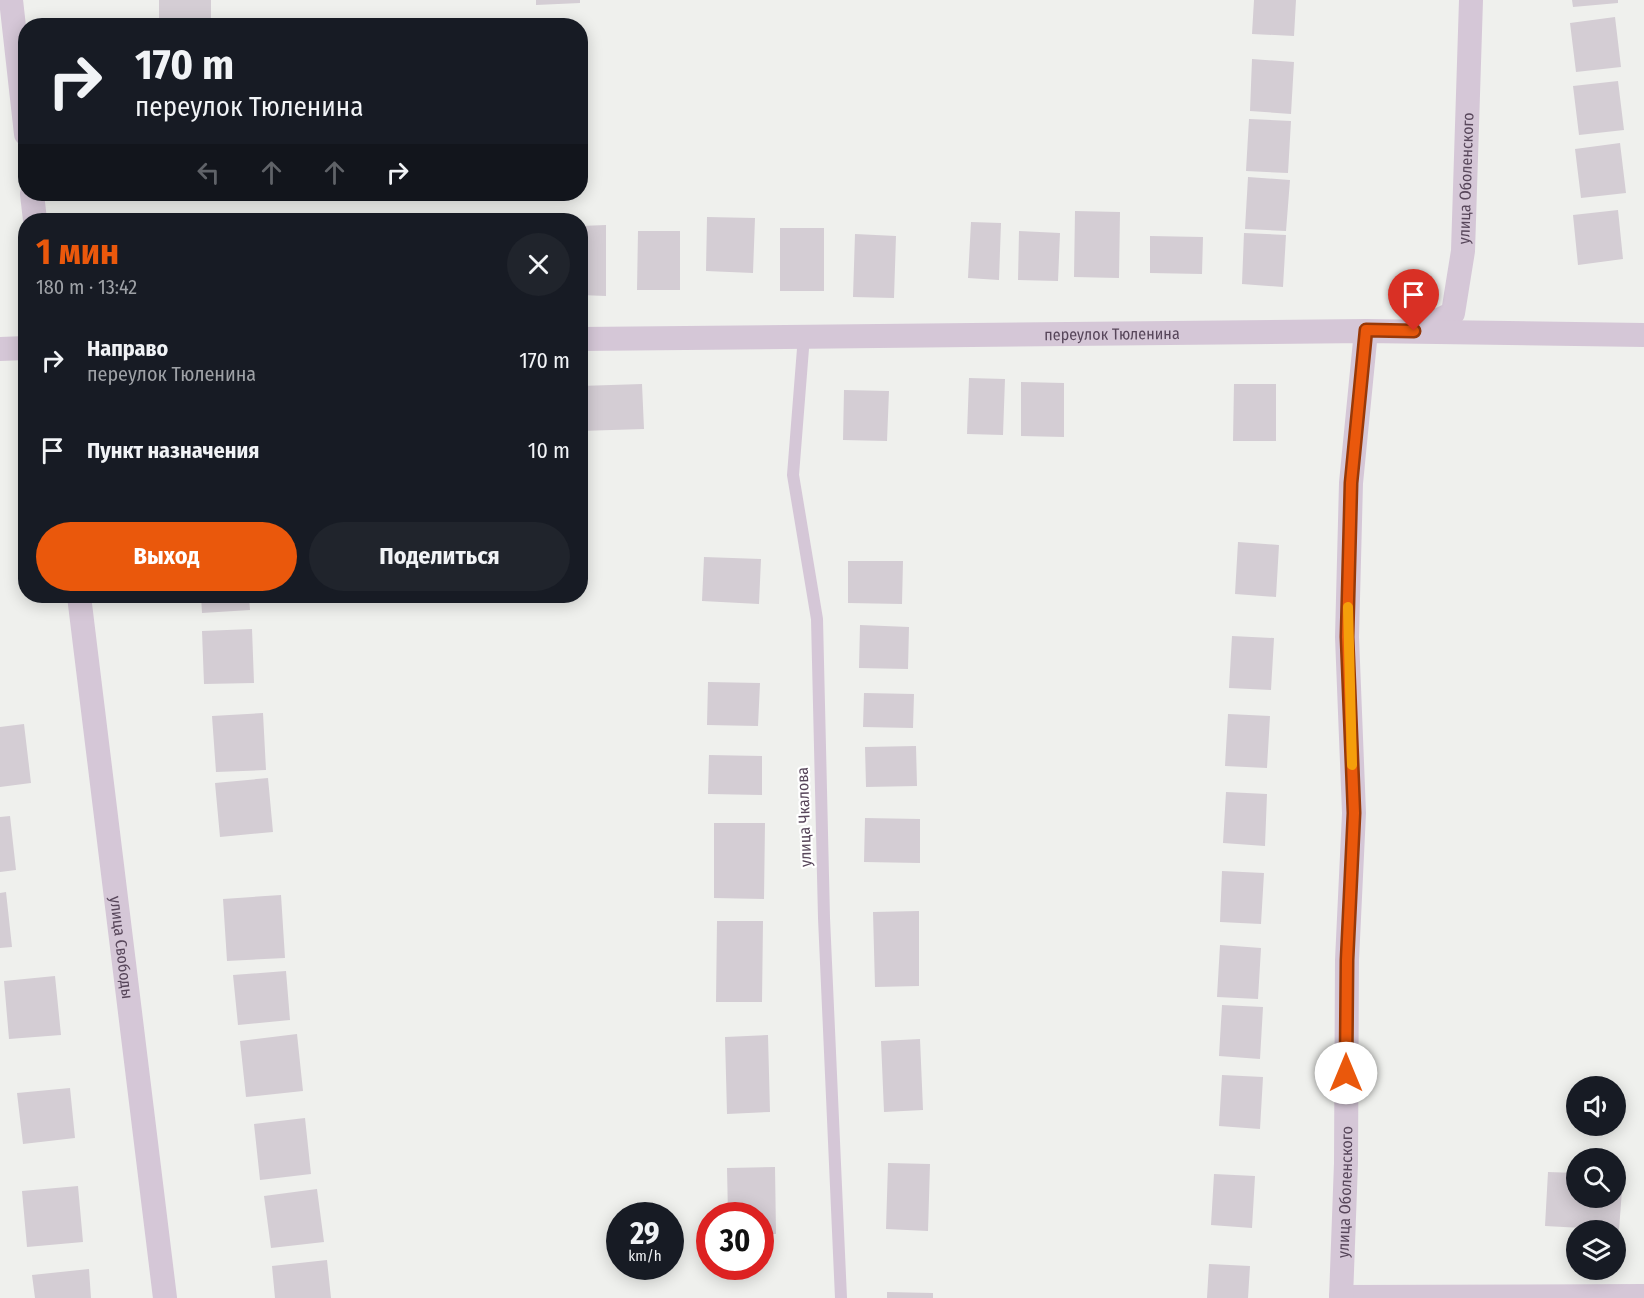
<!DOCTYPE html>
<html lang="ru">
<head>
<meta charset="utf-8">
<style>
	:root { --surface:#171b24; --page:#20242c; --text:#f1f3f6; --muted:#9ea1a6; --accent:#ea580c }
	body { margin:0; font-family:"Fira Sans Condensed",sans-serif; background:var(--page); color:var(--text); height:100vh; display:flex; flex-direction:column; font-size:22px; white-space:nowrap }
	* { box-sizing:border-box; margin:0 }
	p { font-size:20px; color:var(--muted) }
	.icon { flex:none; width:33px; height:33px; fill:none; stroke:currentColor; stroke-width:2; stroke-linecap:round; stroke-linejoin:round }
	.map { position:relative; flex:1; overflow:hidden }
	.drawer { position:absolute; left:18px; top:213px; width:570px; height:390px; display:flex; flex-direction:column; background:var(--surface); border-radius:24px; box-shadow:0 3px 15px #0003 }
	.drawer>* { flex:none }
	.top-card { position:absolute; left:18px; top:18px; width:570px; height:183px; border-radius:24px; box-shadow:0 3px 15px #0003; background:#171b24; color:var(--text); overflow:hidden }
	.tools { position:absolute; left:1566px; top:1076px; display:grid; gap:12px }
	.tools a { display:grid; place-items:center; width:60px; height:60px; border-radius:50%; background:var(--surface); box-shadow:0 3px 15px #0003; font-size:30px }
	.speed { position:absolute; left:606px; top:1202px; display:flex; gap:12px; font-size:30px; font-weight:700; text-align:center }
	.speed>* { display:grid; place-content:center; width:78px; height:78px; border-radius:50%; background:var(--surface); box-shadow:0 3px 15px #0003; line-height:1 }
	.speed small { font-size:15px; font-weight:400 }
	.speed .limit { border:9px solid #d22; background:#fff; color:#111 }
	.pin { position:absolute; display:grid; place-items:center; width:51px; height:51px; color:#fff; margin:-62px -26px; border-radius:50% 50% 50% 0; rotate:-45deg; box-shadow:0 0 6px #0007 }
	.pin .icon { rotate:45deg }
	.me { position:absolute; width:66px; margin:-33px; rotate:0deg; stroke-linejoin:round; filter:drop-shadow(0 0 4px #0008) }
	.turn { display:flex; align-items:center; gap:21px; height:126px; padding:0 18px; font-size:27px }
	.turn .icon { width:78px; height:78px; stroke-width:2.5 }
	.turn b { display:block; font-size:42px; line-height:51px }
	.lanes { display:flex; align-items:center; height:57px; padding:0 18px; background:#0003; justify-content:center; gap:30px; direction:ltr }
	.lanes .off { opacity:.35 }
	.round { display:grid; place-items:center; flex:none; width:63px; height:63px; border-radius:32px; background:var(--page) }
	.head { display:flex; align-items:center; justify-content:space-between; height:102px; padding:0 18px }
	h1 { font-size:36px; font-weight:700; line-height:45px; color:var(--accent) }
	.cta { display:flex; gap:12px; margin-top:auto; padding:12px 18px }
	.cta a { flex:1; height:69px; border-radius:36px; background:var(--accent); color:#fff; font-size:24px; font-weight:700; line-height:69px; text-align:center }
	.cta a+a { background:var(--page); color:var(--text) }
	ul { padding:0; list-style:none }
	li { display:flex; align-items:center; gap:18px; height:90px; padding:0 18px }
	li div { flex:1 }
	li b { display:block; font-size:22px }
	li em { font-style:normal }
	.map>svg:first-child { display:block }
	.building { fill:#d4cdd4 }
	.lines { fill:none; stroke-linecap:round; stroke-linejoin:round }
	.service { stroke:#d5c7d7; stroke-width:12 }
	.minor { stroke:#d5c7d7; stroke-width:24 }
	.route-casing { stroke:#983908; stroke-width:15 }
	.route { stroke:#ea580c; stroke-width:10 }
	.slow { stroke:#f59e0b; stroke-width:10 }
	.labels { text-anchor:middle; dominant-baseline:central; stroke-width:4.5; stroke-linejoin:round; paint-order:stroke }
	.street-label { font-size:16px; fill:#57465a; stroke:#fff }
</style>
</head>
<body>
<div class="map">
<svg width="1644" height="1298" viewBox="0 0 1644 1298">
	<rect width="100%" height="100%" fill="#eff0ed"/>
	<path class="building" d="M159,0h52v20l-52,1z
		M536,0h44v3l-44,2z
		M1254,0h42l-2,36 -42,-2z
		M1572,0h46v3l-45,4z
		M1615,17l6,50 -45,5 -6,-49z
		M1252,59l42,3 -3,52 -41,-3z
		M1618,81l6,49 -45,5 -6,-49z
		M1249,119l42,2 -3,52 -42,-2z
		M1620,143l6,50 -45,5 -6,-49z
		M1248,177l42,3 -4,51 -41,-2z
		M1618,210l5,49 -45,6 -5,-50z
		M1075,211l45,1 -1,66 -45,-1z
		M707,217l48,1 -2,55 -47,-2z
		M971,222l30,1 -2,57 -31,-2z
		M606,225v71l-26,-1v-69z
		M780,228h44v63h-44z
		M638,231h42v59h-43z
		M1019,231l41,2 -2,48 -40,-1z
		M1244,233l42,2 -3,52 -41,-3z
		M855,234l41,2 -2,62 -41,-1z
		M1150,236l53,1 -1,37 -52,-1z
		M969,378l36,1 -2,56 -36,-1z
		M1021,382l43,1v54l-43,-1z
		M642,384l2,45 -64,2v-45z
		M1234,384h42v57h-43z
		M844,390l45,1 -2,50 -44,-1z
		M1238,542l41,3 -3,52 -41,-3z
		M704,557l57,2 -2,45 -57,-3z
		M848,561h55l-1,43 -54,-1z
		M201,596h48l1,14 -48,3z
		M860,625l49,2 -1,42 -49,-1z
		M252,629l2,54 -50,1 -2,-53z
		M1232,636l42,2 -3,52 -42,-2z
		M708,682l52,1 -2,43 -51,-1z
		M864,693l50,1 -1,34 -50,-1z
		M263,713l3,57 -50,2 -4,-56z
		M1228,714l42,2 -3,52 -42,-2z
		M24,724l7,59 -31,4v-60z
		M916,746l1,40 -51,1 -1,-40z
		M709,755l53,1v39l-54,-1z
		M268,778l5,54 -53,5 -5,-54z
		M1226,792l41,2 -2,52 -42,-3z
		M10,816l6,54 -16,2v-55z
		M865,818l55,1v44l-56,-1z
		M714,823h51l-1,76 -50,-1z
		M1222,871l42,2 -3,51 -41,-2z
		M6,892l6,55 -12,1v-55z
		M281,895l4,63 -58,3 -4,-62z
		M919,911v75l-44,1 -2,-75z
		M717,921h46l-1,81h-46z
		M1220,945l41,3 -3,51 -41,-2z
		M286,971l4,49 -52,5 -5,-50z
		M55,976l6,59 -52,4 -5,-58z
		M1222,1005l41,2 -3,52 -41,-3z
		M297,1034l6,57 -57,6 -6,-56z
		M768,1035l2,77 -43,2 -2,-77z
		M920,1039l3,71 -39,2 -3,-71z
		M1222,1075l41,2 -3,52 -41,-3z
		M70,1088l5,50 -52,6 -6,-51z
		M305,1118l6,56 -51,6 -6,-56z
		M888,1163l42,1 -2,67 -42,-2z
		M775,1167l1,67h-16v-19h-32l-1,-47z
		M1548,1172l28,1v24h40v-21l7,1 -4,53 -74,-4z
		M1214,1174l41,2 -3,52 -41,-3z
		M78,1186l5,56 -56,5 -5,-56z
		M317,1189l7,53 -53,6 -7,-52z
		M327,1260l4,38h-56l-3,-32z
		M1209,1264l41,2 -2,32h-41z
		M89,1269l2,29h-56l-3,-23z
		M887,1292l46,1v5h-46z"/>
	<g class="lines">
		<path class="service" d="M804,336l-11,139 24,144 7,299 17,380"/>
		<g class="minor">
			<path d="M11,0l15,134"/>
			<path d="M32,194l3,26"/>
			<path id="s1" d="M1422,328l31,-15 10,-62 8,-251"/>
			<path id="s2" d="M580,339l786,-8 278,4"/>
			<path d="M0,349l26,-1"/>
			<path id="s3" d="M79,596l86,702"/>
			<path d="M1341,1297l303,-1"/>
			<path id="s4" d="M1341,1298l5,-135 1,-203 7,-147 -7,-176 4,-154 15,-152"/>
		</g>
	</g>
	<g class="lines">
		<g class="route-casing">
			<path id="route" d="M1346,1073l1,-113 7,-147 -7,-176 4,-154 15,-153 48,1"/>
		</g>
		<use href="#route" class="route"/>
		<path class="slow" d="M1348,607l4,158"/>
	</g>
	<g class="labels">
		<g class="street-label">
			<text stroke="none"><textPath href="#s1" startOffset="170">улица Оболенского</textPath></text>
			<text stroke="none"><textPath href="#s2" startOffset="532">переулок Тюленина</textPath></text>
			<text transform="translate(804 817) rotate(-92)">улица Чкалова</text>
			<text stroke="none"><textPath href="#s3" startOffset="354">улица Свободы</textPath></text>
			<text stroke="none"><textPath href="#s4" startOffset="106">улица Оболенского</textPath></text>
		</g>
	</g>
</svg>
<div class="tools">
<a><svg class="icon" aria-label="sound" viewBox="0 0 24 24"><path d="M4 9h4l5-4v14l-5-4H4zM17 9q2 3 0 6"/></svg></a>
<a><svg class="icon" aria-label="search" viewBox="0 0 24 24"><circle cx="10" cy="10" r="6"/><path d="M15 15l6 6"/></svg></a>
<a><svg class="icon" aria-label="layers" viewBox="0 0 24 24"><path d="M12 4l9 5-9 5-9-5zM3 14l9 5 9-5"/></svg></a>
</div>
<div class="speed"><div>29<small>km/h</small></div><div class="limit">30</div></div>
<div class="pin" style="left:1414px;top:331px;background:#d93025"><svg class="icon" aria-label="arrive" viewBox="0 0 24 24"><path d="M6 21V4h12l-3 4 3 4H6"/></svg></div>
<svg class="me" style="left:1346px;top:1073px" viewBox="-20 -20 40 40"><circle r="19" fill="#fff"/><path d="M0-13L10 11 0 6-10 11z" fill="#ea580c"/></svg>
<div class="top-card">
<div class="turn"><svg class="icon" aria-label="right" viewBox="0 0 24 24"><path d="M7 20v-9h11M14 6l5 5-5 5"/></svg><div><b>170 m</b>переулок Тюленина</div></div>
<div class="lanes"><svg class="icon off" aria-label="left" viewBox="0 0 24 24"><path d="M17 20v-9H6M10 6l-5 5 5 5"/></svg><svg class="icon off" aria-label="ahead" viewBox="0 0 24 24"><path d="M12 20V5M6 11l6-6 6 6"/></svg><svg class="icon off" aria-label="ahead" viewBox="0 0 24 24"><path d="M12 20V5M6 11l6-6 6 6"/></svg><svg class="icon" aria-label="right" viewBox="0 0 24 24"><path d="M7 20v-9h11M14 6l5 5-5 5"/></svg></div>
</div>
<section class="drawer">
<div class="head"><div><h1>1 мин</h1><p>180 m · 13:42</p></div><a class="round"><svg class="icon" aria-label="close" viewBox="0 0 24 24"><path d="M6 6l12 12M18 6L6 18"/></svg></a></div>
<ul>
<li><svg class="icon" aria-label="right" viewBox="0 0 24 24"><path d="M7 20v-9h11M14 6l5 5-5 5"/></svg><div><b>Направо</b><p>переулок Тюленина</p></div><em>170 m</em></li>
<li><svg class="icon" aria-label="arrive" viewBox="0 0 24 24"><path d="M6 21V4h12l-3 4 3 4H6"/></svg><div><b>Пункт назначения</b></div><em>10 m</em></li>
</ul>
<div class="cta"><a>Выход</a><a>Поделиться</a></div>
</section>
</div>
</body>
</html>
